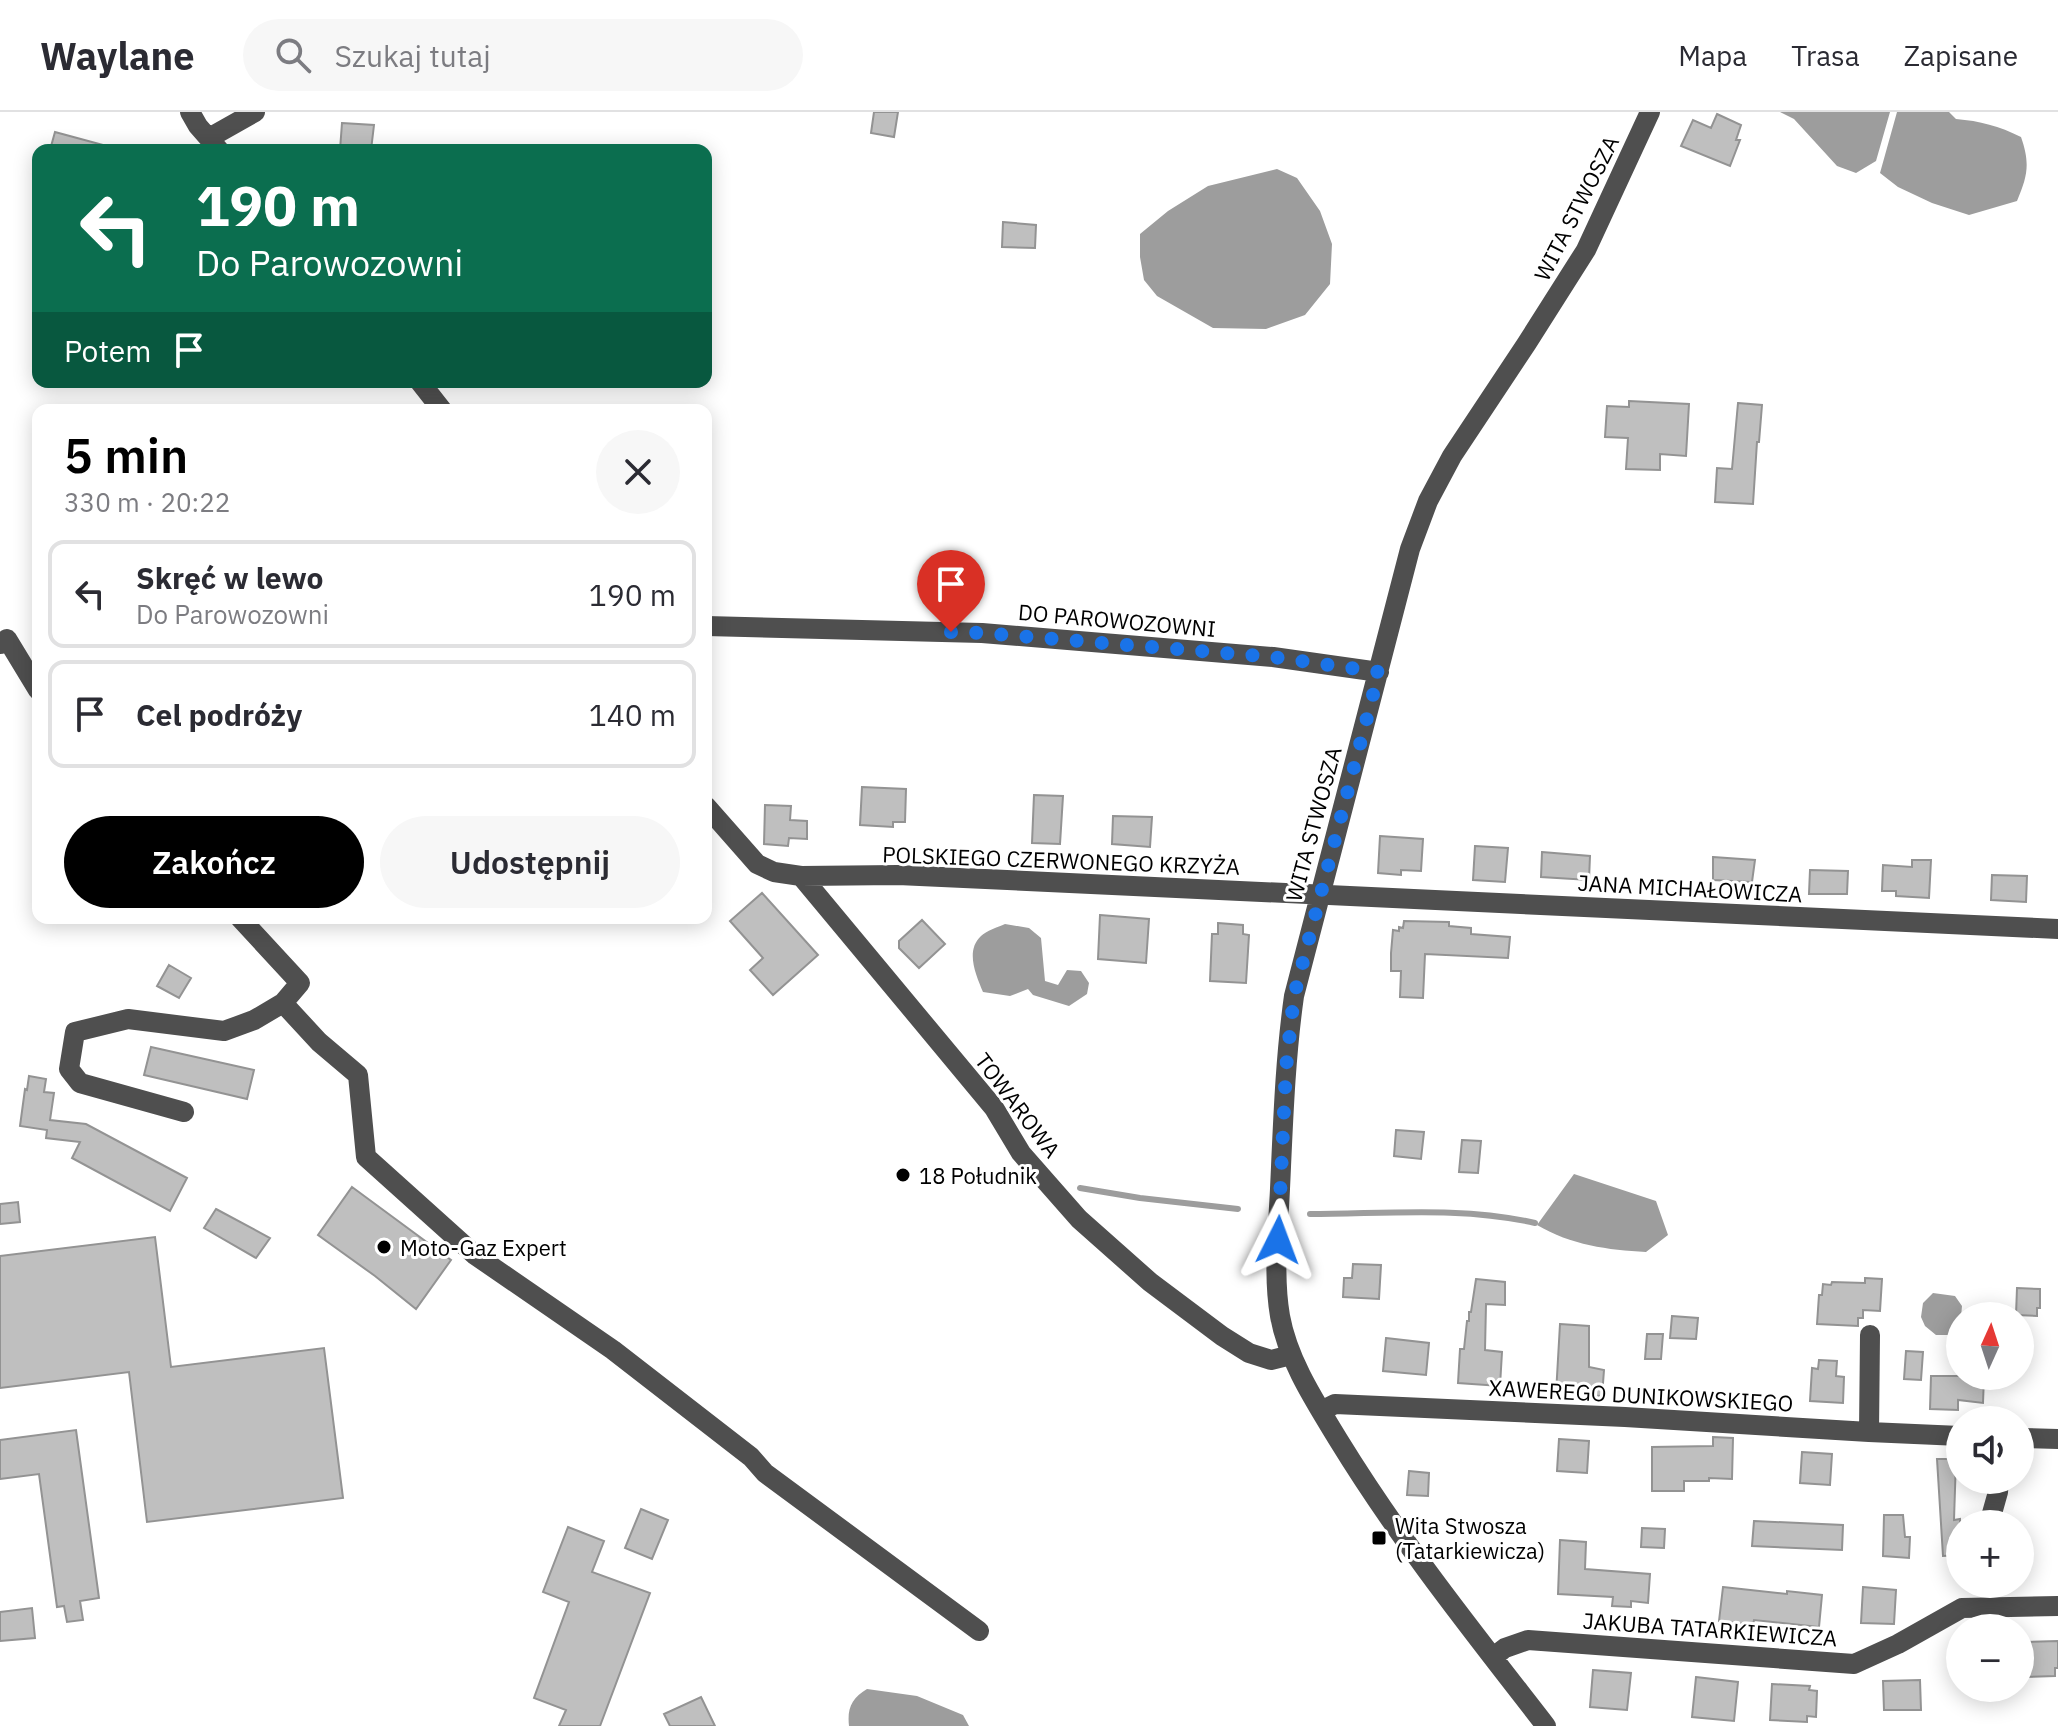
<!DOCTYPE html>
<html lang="pl">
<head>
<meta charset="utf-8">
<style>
	:root { --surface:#fff; --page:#f7f7f7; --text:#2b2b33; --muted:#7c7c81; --line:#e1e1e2; --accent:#000 }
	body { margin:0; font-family:"IBM Plex Sans",sans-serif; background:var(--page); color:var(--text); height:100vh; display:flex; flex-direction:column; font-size:30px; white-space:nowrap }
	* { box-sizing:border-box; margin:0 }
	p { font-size:26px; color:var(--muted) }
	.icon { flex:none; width:44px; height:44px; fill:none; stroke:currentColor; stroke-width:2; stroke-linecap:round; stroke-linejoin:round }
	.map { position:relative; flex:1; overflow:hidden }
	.details { position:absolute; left:32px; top:292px; width:680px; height:520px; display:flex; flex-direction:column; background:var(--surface); border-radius:16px; box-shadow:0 4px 20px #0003 }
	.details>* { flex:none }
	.hud { position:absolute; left:32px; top:32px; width:680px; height:244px; border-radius:16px; box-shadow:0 4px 20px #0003; background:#0b6e4f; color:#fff; overflow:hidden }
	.needle { width:52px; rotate:3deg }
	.tools { position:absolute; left:1946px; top:1190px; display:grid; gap:16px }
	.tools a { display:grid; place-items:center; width:88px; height:88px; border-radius:50%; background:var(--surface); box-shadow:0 4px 20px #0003; font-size:40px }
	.pin { position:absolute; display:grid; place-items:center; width:68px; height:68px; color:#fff; margin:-82px -34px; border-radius:50% 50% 50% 0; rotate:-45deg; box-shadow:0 0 8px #0007 }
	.pin .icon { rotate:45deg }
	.me { position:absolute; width:88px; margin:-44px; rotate:3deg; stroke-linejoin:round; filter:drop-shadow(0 0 6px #0008) }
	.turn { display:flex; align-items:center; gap:28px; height:168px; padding:0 32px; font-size:36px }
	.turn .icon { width:104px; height:104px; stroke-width:2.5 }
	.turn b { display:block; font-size:56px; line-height:68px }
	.then { display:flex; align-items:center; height:76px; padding:0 32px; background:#0003; gap:16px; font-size:30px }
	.round { display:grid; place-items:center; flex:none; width:84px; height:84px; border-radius:42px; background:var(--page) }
	.summary { display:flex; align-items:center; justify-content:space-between; height:136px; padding:0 32px }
	h1 { font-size:48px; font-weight:600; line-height:60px; color:var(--accent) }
	.action { display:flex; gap:16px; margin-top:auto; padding:16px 32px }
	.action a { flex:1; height:92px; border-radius:48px; background:var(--accent); color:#fff; font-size:32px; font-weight:600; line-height:92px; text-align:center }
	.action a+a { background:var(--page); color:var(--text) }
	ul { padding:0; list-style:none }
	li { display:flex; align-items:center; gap:24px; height:108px; margin:0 16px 12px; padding:0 16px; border:4px solid var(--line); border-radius:16px }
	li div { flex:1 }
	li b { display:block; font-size:30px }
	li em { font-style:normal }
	header { display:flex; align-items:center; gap:48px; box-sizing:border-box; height:112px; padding:0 40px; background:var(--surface); border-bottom:2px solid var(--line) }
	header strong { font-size:38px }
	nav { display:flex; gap:44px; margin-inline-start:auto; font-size:28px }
	.search { width:560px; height:72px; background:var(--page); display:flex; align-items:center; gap:20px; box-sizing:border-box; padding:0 28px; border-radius:44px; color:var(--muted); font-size:30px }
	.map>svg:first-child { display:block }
	.water { fill:#9d9d9d }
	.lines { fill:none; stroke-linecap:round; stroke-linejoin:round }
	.stream { stroke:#9d9d9d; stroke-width:6 }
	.building { fill:#bfbfbf; stroke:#939393; stroke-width:2 }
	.minor { stroke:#4f4f4f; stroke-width:20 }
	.route { stroke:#1a73e8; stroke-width:14; stroke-dasharray:0 25.2 }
	.poi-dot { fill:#000; stroke:#fff; stroke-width:3 }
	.labels { text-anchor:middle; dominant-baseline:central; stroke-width:6; stroke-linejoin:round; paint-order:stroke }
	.street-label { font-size:22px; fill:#000; stroke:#fff }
	.poi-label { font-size:22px; fill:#000; stroke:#fff; text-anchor:start }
</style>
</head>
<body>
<header>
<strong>Waylane</strong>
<div class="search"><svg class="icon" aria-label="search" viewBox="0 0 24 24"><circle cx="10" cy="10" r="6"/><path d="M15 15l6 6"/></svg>Szukaj tutaj</div>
<nav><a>Mapa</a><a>Trasa</a><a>Zapisane</a></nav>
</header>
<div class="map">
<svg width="2058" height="1614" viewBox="0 0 2058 1614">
	<rect width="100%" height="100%" fill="#fff"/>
	<path class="water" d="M1780,0h110l-14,49 -20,12 -19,-7 -43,-47z
		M1897,0h52l7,7c24,2 43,7 65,18 9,26 7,38 -4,64l-48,14 -37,-12 -34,-16 -18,-14z
		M1277,57l20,9 23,33 12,33 -2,40 -25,31 -39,14 -53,-1 -56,-32 -13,-16 -4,-23v-23l28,-23 40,-25z
		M1005,812l24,4 12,10 4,43 13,4 9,-15 14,1 8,12 -2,11 -18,12 -36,-11 -5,-6 -18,7 -27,-4c-7,-17 -18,-41 -2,-56 5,-5 17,-9 24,-12z
		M1574,1062l82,27 12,34 -22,17c-38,-2 -75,-7 -109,-27z
		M1933,1181l22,3 7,10 -2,22 -6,7h-18l-11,-9 -4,-9 2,-14z
		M867,1577l50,7 46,19 6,11h-120c-2,-18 3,-28 18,-37z"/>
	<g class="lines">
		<path class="stream" d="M1080,1076l60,10 98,11
			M1310,1102c74,0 152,-8 225,9"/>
	</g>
	<path class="building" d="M874,0h24l-4,25 -23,-4z
		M1717,2l24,11 -5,15h4l-10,26 -49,-20 12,-26 18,8z
		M342,11l32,2 -3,25h-31z
		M55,20l48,13 -1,5h-52z
		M1003,110l33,3 -1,23 -33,-1z
		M1629,289l60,3 -3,52 -26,-2v16l-34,-1 2,-31 -23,-1 2,-31 22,1z
		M1738,291l24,2 -3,37h-2l-4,62 -38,-2 2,-34 15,1z
		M862,675l44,2 -1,33h-12v5l-33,-2z
		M1034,683l29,1 -3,48 -28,-1z
		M765,693l26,1 -1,14 17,1v18l-18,-1 -1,8 -24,-2z
		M1113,704l39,1 -2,30 -38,-3z
		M1380,724l43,3 -2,32 -20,-1v5l-23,-2z
		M1475,734l33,2 -3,34 -32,-2z
		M1542,740l48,4 -1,24 -48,-3z
		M1713,745l42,3 -3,22 -39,-2z
		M1912,748h19l-2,38 -33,-2v-5h-14l1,-26 29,2z
		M1810,758l38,1 -1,23h-38z
		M1992,763l35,1 -1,26 -35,-2z
		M762,781l56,62 -45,40 -23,-25 13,-12 -33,-37z
		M1100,803l49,4 -3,44 -48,-4z
		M922,808l23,24 -26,24 -20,-20v-7z
		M1404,809l45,1v4l22,2v6l39,3 -2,21 -83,-4 -2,44 -23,-1 1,-26h-10v-18l2,-23 6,1v-4l4,1z
		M1218,811l25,2v9l6,1 -3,48 -36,-2 2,-47h6z
		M169,853l22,13 -12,20 -22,-12z
		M151,935l103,23 -7,29 -103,-24z
		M29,964l17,3 -2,13 10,1 -4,27 36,4 101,54 -17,33 -98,-53 8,-16 -34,-4 1,-8 -27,-4 5,-37 2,1z
		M1396,1018l28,2 -3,27 -27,-3z
		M1462,1028l19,1 -3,32 -19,-1z
		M352,1075l99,73 -35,49 -41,-33 -57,-41z
		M18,1090l2,20 -20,2v-20z
		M216,1097l54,29 -14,20 -52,-30z
		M155,1125l16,130 153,-19 19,150 -196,24 -18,-150 -129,16v-132z
		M1353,1152l28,1 -2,34 -36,-2 1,-19h8z
		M1865,1166l17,1 -2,32 -17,-1v8h-5v8l-41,-2 2,-29h3l1,-11 8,1 1,-3 33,1z
		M1476,1167l29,3v23l-19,-1 -1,46 17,2 -2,34 -42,-3 2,-34h4l3,-28h2v-9h2z
		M2017,1176l23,1v19h-3v8l-21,-1z
		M1672,1204l26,2 -2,21 -26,-1z
		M1560,1212l29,2v41l15,3 -2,26 -46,-2z
		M1647,1222h16l-2,25h-16z
		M1386,1226l43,5 -3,32 -43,-4z
		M1906,1239l17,1 -2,28 -17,-1z
		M1819,1248l18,1 -1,15 8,1 -1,26 -33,-2 2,-33 6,1z
		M1931,1264h53l-1,27 -25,-3v10l-28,-1z
		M76,1318l23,168 -19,3 3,19 -16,2 -3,-16 -7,1 -18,-133 -39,5v-39z
		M1713,1325l20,1 -1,41 -23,-1v3h-25v10h-32v-44l61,-1z
		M1559,1327l30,2 -2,32 -30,-2z
		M1802,1340l30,2 -2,31 -30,-2z
		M1937,1347h19l-2,61 6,-1v36l-17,1z
		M1409,1359l20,2 -1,23 -21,-1z
		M641,1397l27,11 -16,39 -27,-11z
		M1884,1403h19l2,22h5l-1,21 -26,-2z
		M1754,1409l89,4 -1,25 -90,-4z
		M568,1415l36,14 -12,31 58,21 -50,133h-41l7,-16 -32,-12 35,-96 -26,-10z
		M1642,1416l23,1 -1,19 -23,-1z
		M1560,1428l26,2 -1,27 65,5 -2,29 -17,-2v6l-19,-1 1,-9 -55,-3z
		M1723,1475l64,7v-3l35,4 -3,32 -65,-7 -1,5 -34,-4z
		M1863,1475l33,3 -2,34 -33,-1z
		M32,1496l3,30 -35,3v-29z
		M2058,1529v27h-3v8l-32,1 -1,-35z
		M1593,1558l38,3 -4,37 -37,-3z
		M1696,1565l42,5 -4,39 -42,-4z
		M1920,1568l1,30h-37l-1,-29z
		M1772,1572l38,2 -1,4 8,1 -1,26 -9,-1v6l-37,-2z
		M701,1585l14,29h-45l-6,-12z"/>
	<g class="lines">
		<path class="minor" d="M190,0l8,14 21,24
			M209,26l46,-26
			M420,270l22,28
			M706,514l276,7 291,24 106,15
			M0,532l7,-5 31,51
			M706,694l51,58 17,8 27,4 193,232 27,45 58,66 71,63 72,54 27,17 22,7 20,-5
			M801,764l97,-1 1160,54
			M283,891l36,39 39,33 8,82 109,98 138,95 138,107 14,16 214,158
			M184,1000l-104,-29 -11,-14 6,-37 53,-13 96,12 30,-11 29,-17 17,-20 -60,-65
			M1321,1299l14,-7 290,13 244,15 91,4
			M1869,1320l1,-97
			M2020,1326l38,1
			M1989,1412l9,-32 1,-12
			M1493,1545l12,-9 23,-8 326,24 44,-20 64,-36 96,-2
			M1546,1614c-72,-93 -145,-184 -207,-285 -23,-38 -51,-80 -59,-125 -7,-41 -2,-85 0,-127 3,-65 5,-129 14,-193l116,-447 18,-48 24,-45 75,-113 59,-93 64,-138"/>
	</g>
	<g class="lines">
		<path class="route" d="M951,520l31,1 291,24 106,15 -85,324 -8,72 -8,172"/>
	</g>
	<g class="poi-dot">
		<circle cx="903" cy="1063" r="8"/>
		<circle cx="384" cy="1135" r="8"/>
		<rect x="1371" y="1418" width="16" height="16" rx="4"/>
	</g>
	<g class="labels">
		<g class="street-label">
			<text transform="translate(1576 96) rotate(-63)">WITA STWOSZA</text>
			<text transform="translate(1117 508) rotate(5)">DO PAROWOZOWNI</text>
			<text transform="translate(1313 712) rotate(-75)">WITA STWOSZA</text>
			<text transform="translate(1061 748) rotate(2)">POLSKIEGO CZERWONEGO KRZYŻA</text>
			<text transform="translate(1690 776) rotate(3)">JANA MICHAŁOWICZA</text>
			<text transform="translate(1018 993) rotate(53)">TOWAROWA</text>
			<text transform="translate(1641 1283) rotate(3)">XAWEREGO DUNIKOWSKIEGO</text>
			<text transform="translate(1710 1517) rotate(4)">JAKUBA TATARKIEWICZA</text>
		</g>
		<g class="poi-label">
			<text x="919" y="1063">18 Południk</text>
			<text x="400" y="1135">Moto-Gaz Expert</text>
			<text x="1395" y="1413">Wita Stwosza<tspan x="1395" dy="25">(Tatarkiewicza)</tspan></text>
		</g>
	</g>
</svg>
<div class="tools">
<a><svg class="needle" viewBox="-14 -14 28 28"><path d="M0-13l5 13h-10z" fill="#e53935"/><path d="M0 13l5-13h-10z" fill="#7c7c81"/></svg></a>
<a><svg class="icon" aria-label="sound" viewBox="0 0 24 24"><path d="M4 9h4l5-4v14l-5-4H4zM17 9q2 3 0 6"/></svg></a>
<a>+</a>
<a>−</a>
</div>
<div class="pin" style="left:951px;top:520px;background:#d93025"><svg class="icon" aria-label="arrive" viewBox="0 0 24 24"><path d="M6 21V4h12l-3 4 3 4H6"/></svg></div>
<svg class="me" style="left:1278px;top:1128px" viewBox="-20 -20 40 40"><path d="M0-17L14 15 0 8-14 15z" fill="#1a73e8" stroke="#fff" stroke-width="4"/></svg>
<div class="hud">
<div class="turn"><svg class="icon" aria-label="left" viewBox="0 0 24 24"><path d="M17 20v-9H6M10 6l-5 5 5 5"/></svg><div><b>190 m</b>Do Parowozowni</div></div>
<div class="then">Potem<svg class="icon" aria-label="arrive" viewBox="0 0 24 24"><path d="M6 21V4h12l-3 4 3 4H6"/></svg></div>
</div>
<section class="details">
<div class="summary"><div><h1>5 min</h1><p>330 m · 20:22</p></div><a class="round"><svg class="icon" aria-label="close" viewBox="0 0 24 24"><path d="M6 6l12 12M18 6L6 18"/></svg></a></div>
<ul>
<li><svg class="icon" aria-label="left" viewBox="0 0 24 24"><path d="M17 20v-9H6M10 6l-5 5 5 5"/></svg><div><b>Skręć w lewo</b><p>Do Parowozowni</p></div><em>190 m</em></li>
<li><svg class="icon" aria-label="arrive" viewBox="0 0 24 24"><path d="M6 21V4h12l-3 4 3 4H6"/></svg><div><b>Cel podróży</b></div><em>140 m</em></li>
</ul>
<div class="action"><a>Zakończ</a><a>Udostępnij</a></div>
</section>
</div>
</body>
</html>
